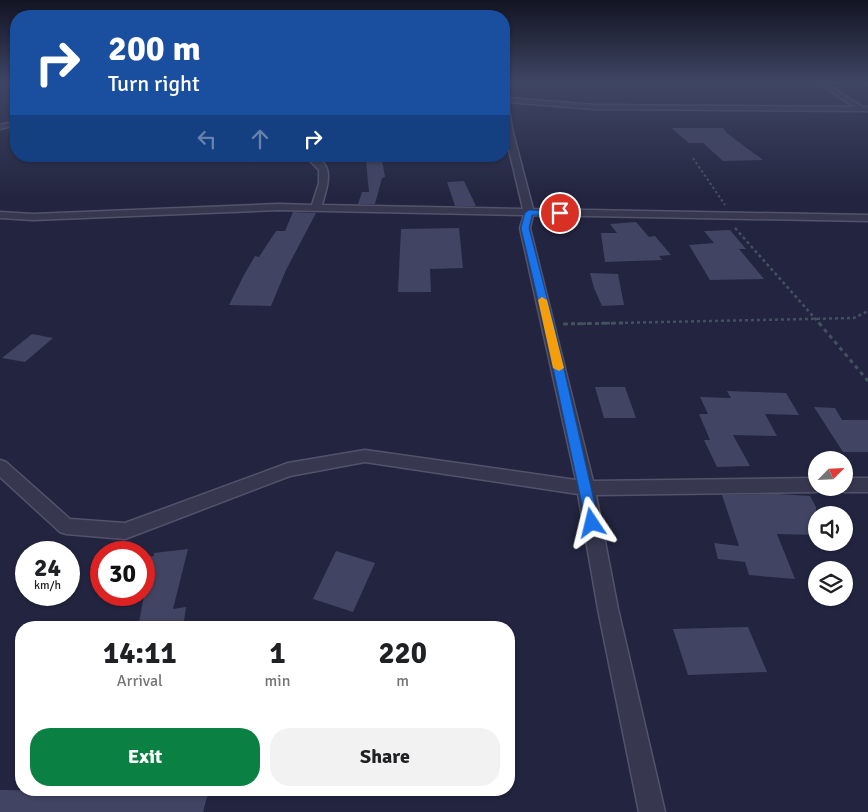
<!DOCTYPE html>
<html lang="en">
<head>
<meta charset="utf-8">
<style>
	:root { --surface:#fff; --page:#f2f2f2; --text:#202124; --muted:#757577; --accent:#0b8043 }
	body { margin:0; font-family:Signika,sans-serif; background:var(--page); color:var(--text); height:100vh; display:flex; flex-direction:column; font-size:19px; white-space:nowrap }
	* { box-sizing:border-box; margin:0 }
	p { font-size:16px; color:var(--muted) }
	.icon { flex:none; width:28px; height:28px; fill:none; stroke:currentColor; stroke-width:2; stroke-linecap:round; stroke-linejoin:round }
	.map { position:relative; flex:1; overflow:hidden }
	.panel { position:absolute; left:15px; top:621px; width:500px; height:175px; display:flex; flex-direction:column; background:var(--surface); border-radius:20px; box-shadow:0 1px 4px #0004 }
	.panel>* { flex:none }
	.top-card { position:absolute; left:10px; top:10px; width:500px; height:152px; border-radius:20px; box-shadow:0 1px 4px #0004; background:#1a4fa0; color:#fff; overflow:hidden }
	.needle { width:32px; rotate:66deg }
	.fabs { position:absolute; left:808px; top:451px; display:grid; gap:10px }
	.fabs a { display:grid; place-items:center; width:45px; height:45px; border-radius:50%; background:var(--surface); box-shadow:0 1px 4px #0004; font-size:25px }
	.speed { position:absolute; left:15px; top:541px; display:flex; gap:10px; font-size:25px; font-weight:700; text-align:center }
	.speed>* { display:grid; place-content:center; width:65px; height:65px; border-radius:50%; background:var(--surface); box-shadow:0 1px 4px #0004; line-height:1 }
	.speed small { font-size:12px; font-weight:400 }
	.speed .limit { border:8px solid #d22; background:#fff; color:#111 }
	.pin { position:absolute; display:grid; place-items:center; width:42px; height:42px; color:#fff; margin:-21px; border:2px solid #fff; border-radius:50%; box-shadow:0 1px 5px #0007 }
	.me { position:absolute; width:55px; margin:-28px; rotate:350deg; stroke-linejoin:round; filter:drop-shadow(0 0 4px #0008) }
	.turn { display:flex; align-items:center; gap:18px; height:105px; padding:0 15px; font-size:22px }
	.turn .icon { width:65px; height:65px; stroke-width:2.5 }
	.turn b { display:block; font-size:35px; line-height:42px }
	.lanes { display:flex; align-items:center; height:48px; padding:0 15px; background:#0003; justify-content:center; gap:25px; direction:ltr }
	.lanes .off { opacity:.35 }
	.eta { display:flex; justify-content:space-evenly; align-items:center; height:85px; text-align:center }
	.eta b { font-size:30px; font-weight:700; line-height:35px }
	.primary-button { display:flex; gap:10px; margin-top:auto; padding:10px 15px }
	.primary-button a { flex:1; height:58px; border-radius:20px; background:var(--accent); color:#fff; font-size:20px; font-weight:700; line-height:58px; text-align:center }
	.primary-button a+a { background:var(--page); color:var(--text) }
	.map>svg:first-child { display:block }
	.building { fill:#414462 }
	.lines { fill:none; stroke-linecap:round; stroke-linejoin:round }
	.minor-casing { stroke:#52536b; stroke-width:3 }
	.path-far2 { stroke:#43515e; stroke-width:2; stroke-dasharray:2.5 2.5; stroke-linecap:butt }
	.path-far1 { stroke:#43515e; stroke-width:2.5; stroke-dasharray:3 3; stroke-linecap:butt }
	.path { stroke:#43515e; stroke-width:3; stroke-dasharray:4 4; stroke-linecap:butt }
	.minor { fill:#373850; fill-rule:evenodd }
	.route { fill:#1a73e8; stroke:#114b97 }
	.slow { fill:#f59e0b }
</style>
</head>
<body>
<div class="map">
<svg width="868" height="812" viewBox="0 0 868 812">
	<rect width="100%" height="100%" fill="#232540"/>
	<path class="building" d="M671,128h52l5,6 35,26 -40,1 -20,-18h-14z
		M382,160l3,17 -3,1 -7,26h-17l4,-12h7l-3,-31z
		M464,181l12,25h-21l-8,-24z
		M293,212l23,1 -30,57 -15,36 -42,-1 15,-30 11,-19 4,1 17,-26h9z
		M636,222l13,15 6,-1 16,19 -12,1 3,4 -57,2 -4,-29h16l-7,-9z
		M459,228l4,40 -33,1 1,23h-33l3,-63z
		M730,230l16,19h-7l25,30 -54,1 -21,-35 25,-2 -10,-12z
		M590,273l28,1 6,31 -22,1 -8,-18z
		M32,334l21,4 -28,24 -23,-4z
		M595,387h30l11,31h-32z
		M727,391l59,2 13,22 -34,-1 12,22 -44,-1 17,31 -33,1 -13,-27h6l-11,-26h9l-8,-17 31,1z
		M814,407l21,1 7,12h26v32h-25z
		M778,494l32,2 6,11v28l-39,-1 18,45 -46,-4 -4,-13 -27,-3 -4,-16 25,3 -17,-51z
		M188,549l-15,60 13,-2 -3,21h-45l7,-38h-1v-33l10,-1v-3z
		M336,551l39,12 -22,49 -40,-13z
		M748,627l19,45 -79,3 -15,-46z
		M0,790l72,1 137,-1 -6,22h-203z"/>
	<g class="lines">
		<g class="minor-casing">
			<path id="minor" d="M816,82h7l40,25h5v4l-274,-2 -86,-7 4,27 21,80 335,6v6l-335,-6 -3,13 63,253 223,-3v10h7l-7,4 -220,3 22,114 47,203h-26l-41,-203 -20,-115 -213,-32 -75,14 -165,63 -59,-5 -6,-2 -60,-55v-17l6,2 64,57 55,4 163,-60 77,-13 211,30 -56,-252 4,-13 -246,-5 -245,10 -33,-2v-6l33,2 245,-10 34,1 7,-22v-13l-9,-9 -11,-5c37,0 31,22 23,49l201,4 -19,-80v-38l3,2 1,5 86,7 260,2z
				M16,121v4l-16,4v-4z
				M844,478h24v14h-24l-6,-2 -1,-2h7z"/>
		</g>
		<path class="path-far2" d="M693,158l32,47"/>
		<path class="path-far1" d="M735,228l85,96
			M565,324l289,-6 14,-7"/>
		<path class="path" d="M819,323l49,58
			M563,324l62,-1"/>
		<use href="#minor" class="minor"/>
	</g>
	<linearGradient id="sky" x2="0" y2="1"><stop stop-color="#131423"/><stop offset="0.42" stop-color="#3f4664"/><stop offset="1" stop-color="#3f4664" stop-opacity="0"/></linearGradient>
	<rect width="868" height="196" fill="url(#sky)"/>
	<path class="route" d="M529,210l31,1 3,2 -3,2h-28l-3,13 25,97 45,198 -2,4 -5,1 -4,-1 -2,-4 -42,-198 -23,-97 4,-15z"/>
	<path class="slow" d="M542,297l5,3 17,68 -5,3 -6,-3 -15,-68z"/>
</svg>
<div class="fabs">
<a><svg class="needle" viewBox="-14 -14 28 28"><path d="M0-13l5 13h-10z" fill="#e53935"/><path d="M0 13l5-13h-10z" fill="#757577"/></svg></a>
<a><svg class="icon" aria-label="sound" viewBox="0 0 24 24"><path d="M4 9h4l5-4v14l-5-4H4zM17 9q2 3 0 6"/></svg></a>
<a><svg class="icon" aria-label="layers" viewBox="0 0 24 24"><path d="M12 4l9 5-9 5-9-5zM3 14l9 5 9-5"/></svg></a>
</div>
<div class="speed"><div>24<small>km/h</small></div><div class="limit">30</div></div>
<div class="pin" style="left:560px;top:213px;background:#d93025"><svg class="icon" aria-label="arrive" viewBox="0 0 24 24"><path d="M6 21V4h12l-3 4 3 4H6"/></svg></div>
<svg class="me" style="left:592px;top:523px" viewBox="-20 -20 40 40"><path d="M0-17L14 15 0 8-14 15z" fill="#1a73e8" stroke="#fff" stroke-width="4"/></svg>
<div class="top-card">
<div class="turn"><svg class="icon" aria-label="right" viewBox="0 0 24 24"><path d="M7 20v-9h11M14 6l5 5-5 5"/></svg><div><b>200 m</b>Turn right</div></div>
<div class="lanes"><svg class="icon off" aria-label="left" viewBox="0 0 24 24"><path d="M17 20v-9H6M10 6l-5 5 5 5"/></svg><svg class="icon off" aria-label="ahead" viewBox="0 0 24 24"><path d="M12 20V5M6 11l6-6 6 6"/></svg><svg class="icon" aria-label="right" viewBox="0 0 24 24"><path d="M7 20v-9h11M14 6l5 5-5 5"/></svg></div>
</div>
<section class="panel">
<div class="eta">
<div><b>14:11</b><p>Arrival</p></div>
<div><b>1</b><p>min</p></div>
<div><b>220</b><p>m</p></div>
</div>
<div class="primary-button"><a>Exit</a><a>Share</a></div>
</section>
</div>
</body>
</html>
